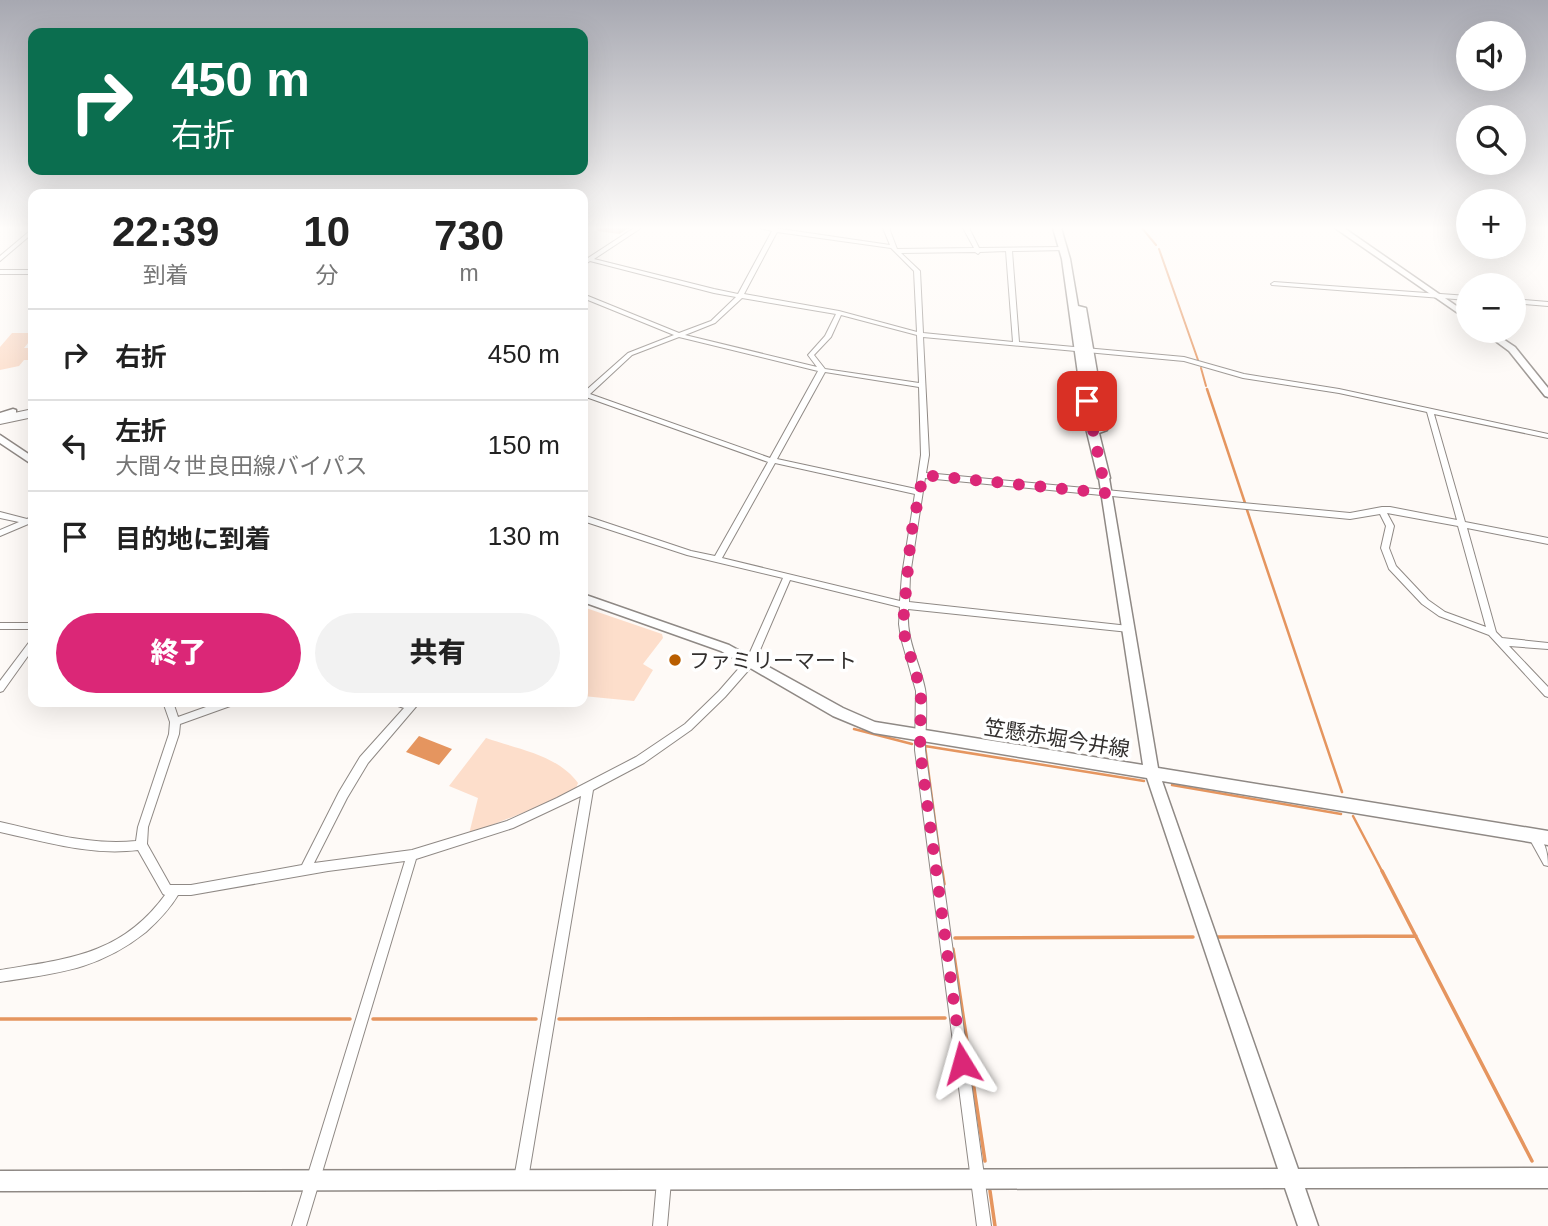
<!DOCTYPE html>
<html lang="ja">
<head>
<meta charset="utf-8">
<style>
	:root { --surface:#fff; --page:#f2f2f2; --text:#222; --muted:#767676; --line:#e0e0e0; --accent:#db2777 }
	body { margin:0; font-family:Arial,"Noto Sans JP",sans-serif; background:var(--page); color:var(--text); height:100vh; display:flex; flex-direction:column; font-size:26px; white-space:nowrap }
	* { box-sizing:border-box; margin:0 }
	p { font-size:23px; color:var(--muted) }
	.icon { flex:none; width:38px; height:38px; fill:none; stroke:currentColor; stroke-width:2; stroke-linecap:round; stroke-linejoin:round }
	.map { position:relative; flex:1; overflow:hidden }
	.panel { position:absolute; left:28px; top:189px; width:560px; height:518px; display:flex; flex-direction:column; background:var(--surface); border-radius:14px; box-shadow:0 7px 28px #0002 }
	.panel>* { flex:none }
	.top-card { position:absolute; left:28px; top:28px; width:560px; height:147px; border-radius:14px; box-shadow:0 7px 28px #0002; background:#0b6e4f; color:#fff; overflow:hidden }
	.controls { position:absolute; left:1456px; top:21px; display:grid; gap:14px }
	.controls a { display:grid; place-items:center; width:70px; height:70px; border-radius:50%; background:var(--surface); box-shadow:0 7px 28px #0002; font-size:35px }
	.pin { position:absolute; display:grid; place-items:center; width:60px; height:60px; color:#fff; margin:-30px; border-radius:14px; box-shadow:0 4px 10px #0006 }
	.me { position:absolute; width:77px; margin:-38px; rotate:352deg; stroke-linejoin:round; filter:drop-shadow(0 0 5px #0008) }
	.turn { display:flex; align-items:center; gap:24px; height:147px; padding:0 28px; font-size:32px }
	.turn .icon { width:91px; height:91px; stroke-width:2.5 }
	.turn b { display:block; font-size:49px; line-height:60px }
	.eta { display:flex; justify-content:space-evenly; align-items:center; height:119px; text-align:center }
	.eta b { font-size:42px; font-weight:800; line-height:49px }
	.action { display:flex; gap:14px; margin-top:auto; padding:14px 28px }
	.action a { flex:1; height:80px; border-radius:42px; background:var(--accent); color:#fff; font-size:28px; font-weight:800; line-height:80px; text-align:center }
	.action a+a { background:var(--page); color:var(--text) }
	ul { padding:0; list-style:none }
	li { display:flex; align-items:center; gap:21px; height:91px; padding:0 28px; border-top:2px solid var(--line) }
	li div { flex:1 }
	li b { display:block; font-size:26px }
	li em { font-style:normal }
	.map>svg:first-child { display:block }
	.green { fill:#fddecb }
	.water { fill:#e5955f }
	.lines { fill:none; stroke-linecap:round; stroke-linejoin:round }
	.stream-far2 { stroke:#e5955f; stroke-width:2 }
	.stream-far1 { stroke:#e5955f; stroke-width:2.5 }
	.stream { stroke:#e5955f; stroke-width:3.5 }
	.street-casing { stroke:#8f8985; stroke-width:2 }
	.secondary-casing { stroke:#8f8985; stroke-width:3 }
	.primary-casing { stroke:#8f8985; stroke-width:3 }
	.highway-casing { stroke:#8f8985; stroke-width:2 }
	.street { fill:#fff; fill-rule:evenodd }
	.secondary { fill:#fff; fill-rule:evenodd }
	.primary { fill:#fff; fill-rule:evenodd }
	.highway { fill:#fff; fill-rule:evenodd }
	.wall { fill:#d4a98e }
	.shaded-wall { fill:#ad8a74 }
	.route { stroke:#db2777; stroke-width:12; stroke-dasharray:0 21.6 }
	.poi-dot { fill:#b95e00; stroke:#fff; stroke-width:2.5 }
	.labels { text-anchor:middle; dominant-baseline:central; stroke-width:7; stroke-linejoin:round; paint-order:stroke }
	.poi-label { font-size:21px; fill:#33302f; stroke:#fff; text-anchor:start }
	.street-label { font-size:21px; fill:#33302f; stroke:#fff }
</style>
</head>
<body>
<div class="map">
<svg width="1548" height="1226" viewBox="0 0 1548 1226">
	<rect width="100%" height="100%" fill="#fefaf7"/>
	<path class="green" d="M12,333h20l1,4 -9,11h9v12h-9l-5,6 -19,4v-23z
		M583,607l79,27 1,4 -20,26 10,6 -19,31 -51,-5z
		M486,738c31,11 72,17 92,45l-2,5 -41,20 -66,26 9,-36 -29,-12z"/>
	<path class="water" d="M419,736l33,13 -13,16 -33,-13z"/>
	<g class="lines">
		<path class="stream-far2" d="M1142,228l14,17
			M1159,249l39,111
			M1201,368l5,18"/>
		<path class="stream-far1" d="M1207,389l38,114
			M1247,510l95,282
			M854,729l58,15
			M1172,785l169,29
			M1353,816l30,57
			M942,873l-17,-127 219,35"/>
		<path class="stream" d="M942,871l2,13
			M1382,871l150,290
			M1218,937l198,-1
			M955,938l238,-1
			M953,949l32,212
			M0,1019h350
			M373,1019h163
			M559,1019l386,-1
			M990,1191l5,35"/>
		<g class="street-casing">
			<path id="street" d="M634,228h7l-47,31 120,30 24,5 34,-63 -12,-3h14l116,17 -7,-17h6l8,21 77,-1 -11,-20h6l10,20 85,-1 3,2 -1,1 -54,1 7,91 165,15 60,17 95,15 209,45v4l-114,-24 31,108 83,16v6l-81,-16 29,104 6,6 46,5v6l-39,-3 39,41v10l-3,-1 -56,-61 -50,-19 -17,-12 -33,-35 -8,-21 5,-22 -6,-12 -30,5 -425,-41 -15,97 -1,27 220,24 3,1 1,2 -1,2 -3,1 -221,-23c-2,33 11,50 17,80 3,16 0,44 0,61l66,476h-14l-62,-476 1,-59 -15,-53 -2,-14 1,-17 -110,-27 -36,84 -29,33 -34,33 -47,33 -51,27 -65,389 -2,5 -5,2 -5,-2 -2,-5 67,-383 -68,32 -97,31 -110,367h-14l113,-365 -77,10 -137,24h-13c-9,15 -20,26 -32,37 -48,38 -88,41 -146,50v-12c68,-11 121,-15 165,-75l-2,-1 -25,-44c-47,6 -92,-8 -138,-18v-10c45,10 90,24 136,19l2,-14 31,-93 1,-12 -7,-20h10l5,15 42,-15h15l-2,3 -53,19 -1,10 -31,93 -1,17 23,41h21l111,-20 37,-73 21,-35 44,-49 -9,-3 -2,-3h27l-52,61 -21,35 -33,65 98,-13 95,-29 50,-23 79,-41 49,-33 34,-33 28,-32 36,-81 -96,-23 -104,-34v-6l108,36 24,5 53,-94 -182,-65 -3,2v-7h1l44,-39 46,-18 -91,-37v-4l96,39 32,-12 25,-24 -22,-4 -124,-32 -3,2 -4,-3v-4l5,2zM777,232l114,16 23,23 3,61 -78,-21 -95,-17zM1006,251l7,91 -90,-9 -3,-62 -19,-18 74,-1 3,2 2,-2zM742,298l94,16 -11,22 -17,19 9,12 -132,-32 30,-12zM841,315l76,20 2,48 -94,-14 -11,-14 17,-18zM679,337l139,34 -48,87 -180,-64 42,-39zM923,337l261,24 59,17 96,15 88,19 30,108 -67,-13h-8l-32,6 -424,-40 3,-18zM825,372l94,15 2,68 -5,34 -139,-30zM775,463l140,31 -13,81 -2,26 -178,-43zM1387,513l71,13 28,101 -41,-15 -17,-12 -32,-34 -7,-18 5,-22z
				M31,230h2v3l-33,28v-5z
				M0,270h33v4h-33z
				M1274,282l194,14v4l-196,-15 -1,-1z
				M1514,299l34,3v4l-34,-3z
				M0,512l27,7 6,-3v6l-33,14v-6l19,-8 -19,-4z
				M0,623h33v6h-33z
				M33,640v9l-30,42 -3,1v-11l30,-40z
				M1533,831c12,8 15,21 15,35l-4,-1 -16,-29 1,-3z
				M664,1174l5,2 2,5 -4,45h-14l4,-45 2,-5z"/>
		</g>
		<g class="secondary-casing">
			<path id="secondary" d="M1335,228h9l124,86v6z
				M1482,331h9l24,16 33,41v9l-3,-1 -36,-45z
				M13,409l3,1v4l-16,5v-6z
				M0,435l33,22v8l-33,-22z
				M1104,475l5,3 49,290 390,63v14l-386,-64 136,388 250,-1v20h-243l13,38h-20l-13,-38 -1285,3v-20l1278,-2 -131,-391 -273,-45 -41,-17 -112,-65 -138,-49v-8l146,51 114,63 32,14 268,43 -44,-287z"/>
		</g>
		<g class="primary-casing">
			<path id="primary" d="M1053,228h8l9,31 8,47 8,2 21,122 -8,3 11,45 -6,4 -6,-4 -13,-54 -23,-165z"/>
		</g>
		<g class="highway-casing">
			<path id="highway" d="M33,409v8l-33,7v-8z"/>
		</g>
		<use href="#street" class="street"/>
		<use href="#secondary" class="secondary"/>
		<use href="#primary" class="primary"/>
		<use href="#highway" class="highway"/>
	</g>
	<path class="wall" d="M597,228h32l-10,6 -21,-3z"/>
	<path class="shaded-wall" d="M618,228h11l-10,6z"/>
	<linearGradient id="sky" x2="0" y2="1"><stop stop-color="#a7a8b1"/><stop offset="0.57" stop-color="#fffdfb"/><stop offset="1" stop-color="#fffdfb" stop-opacity="0"/></linearGradient>
	<rect width="1548" height="400" fill="url(#sky)"/>
	<g class="lines">
		<path class="route" d="M962,1063l-42,-313 1,-59 -16,-53 -2,-14 8,-89 12,-60 183,18 -19,-92"/>
	</g>
	<circle class="poi-dot" cx="675" cy="660" r="7"/>
	<g class="labels">
		<g class="poi-label">
			<text x="689" y="660">ファミリーマート</text>
		</g>
		<g class="street-label">
			<text transform="translate(1057 738) rotate(9)">笠懸赤堀今井線</text>
		</g>
	</g>
</svg>
<div class="controls">
<a><svg class="icon" aria-label="sound" viewBox="0 0 24 24"><path d="M4 9h4l5-4v14l-5-4H4zM17 9q2 3 0 6"/></svg></a>
<a><svg class="icon" aria-label="search" viewBox="0 0 24 24"><circle cx="10" cy="10" r="6"/><path d="M15 15l6 6"/></svg></a>
<a>+</a>
<a>−</a>
</div>
<div class="pin" style="left:1087px;top:401px;background:#d93025"><svg class="icon" aria-label="arrive" viewBox="0 0 24 24"><path d="M6 21V4h12l-3 4 3 4H6"/></svg></div>
<svg class="me" style="left:962px;top:1063px" viewBox="-20 -20 40 40"><path d="M0-17L14 15 0 8-14 15z" fill="#db2777" stroke="#fff" stroke-width="4"/></svg>
<div class="top-card">
<div class="turn"><svg class="icon" aria-label="right" viewBox="0 0 24 24"><path d="M7 20v-9h11M14 6l5 5-5 5"/></svg><div><b>450 m</b>右折</div></div>
</div>
<section class="panel">
<div class="eta">
<div><b>22:39</b><p>到着</p></div>
<div><b>10</b><p>分</p></div>
<div><b>730</b><p>m</p></div>
</div>
<ul>
<li><svg class="icon" aria-label="right" viewBox="0 0 24 24"><path d="M7 20v-9h11M14 6l5 5-5 5"/></svg><div><b>右折</b></div><em>450 m</em></li>
<li><svg class="icon" aria-label="left" viewBox="0 0 24 24"><path d="M17 20v-9H6M10 6l-5 5 5 5"/></svg><div><b>左折</b><p>大間々世良田線バイパス</p></div><em>150 m</em></li>
<li><svg class="icon" aria-label="arrive" viewBox="0 0 24 24"><path d="M6 21V4h12l-3 4 3 4H6"/></svg><div><b>目的地に到着</b></div><em>130 m</em></li>
</ul>
<div class="action"><a>終了</a><a>共有</a></div>
</section>
</div>
</body>
</html>
